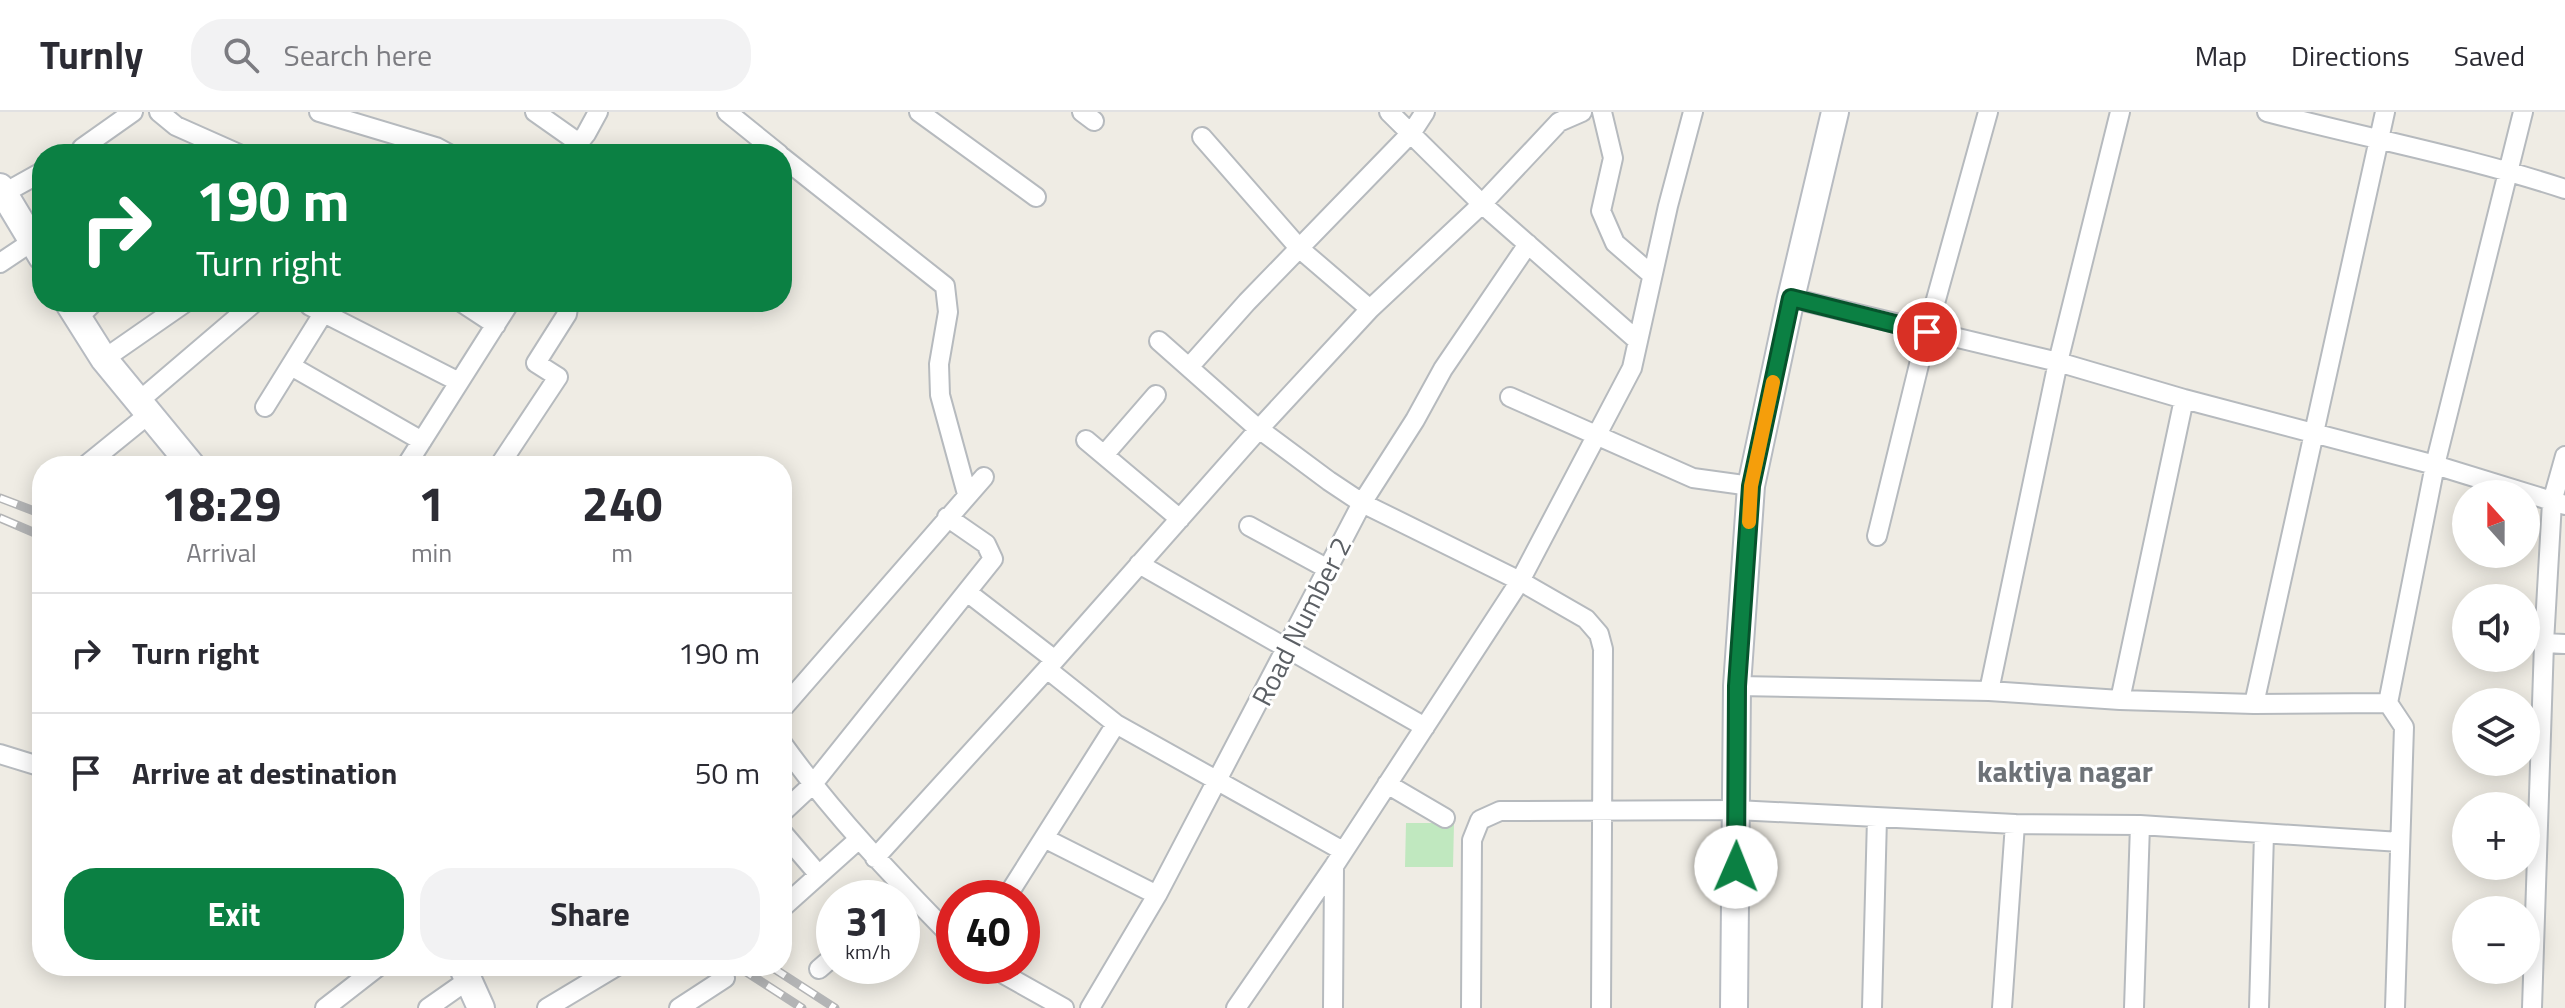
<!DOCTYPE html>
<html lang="en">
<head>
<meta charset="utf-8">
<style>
	:root { --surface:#fff; --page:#f2f2f3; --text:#2b2b33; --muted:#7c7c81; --line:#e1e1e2; --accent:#0b8043 }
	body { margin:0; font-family:"Titillium Web",sans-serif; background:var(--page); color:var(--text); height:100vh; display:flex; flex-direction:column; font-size:30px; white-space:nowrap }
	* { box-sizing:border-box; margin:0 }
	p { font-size:26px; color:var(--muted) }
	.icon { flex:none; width:44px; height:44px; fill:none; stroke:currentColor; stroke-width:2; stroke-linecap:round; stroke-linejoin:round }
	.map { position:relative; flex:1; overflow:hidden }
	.sheet { position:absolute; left:32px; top:344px; width:760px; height:520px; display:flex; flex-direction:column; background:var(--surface); border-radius:32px; box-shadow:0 4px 20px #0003 }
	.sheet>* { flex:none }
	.hud { position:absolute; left:32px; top:32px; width:760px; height:168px; border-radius:32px; box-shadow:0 4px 20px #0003; background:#0b8043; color:#fff; overflow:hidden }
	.needle { width:52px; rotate:339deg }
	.controls { position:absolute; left:2452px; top:368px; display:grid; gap:16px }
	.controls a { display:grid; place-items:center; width:88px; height:88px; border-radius:50%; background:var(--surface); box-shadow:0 4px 20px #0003; font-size:40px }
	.speed { position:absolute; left:816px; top:768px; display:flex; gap:16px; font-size:40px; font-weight:700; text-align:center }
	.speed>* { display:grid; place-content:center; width:104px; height:104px; border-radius:50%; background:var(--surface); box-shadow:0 4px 20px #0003; line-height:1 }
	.speed small { font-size:20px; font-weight:400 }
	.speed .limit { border:12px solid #d22; background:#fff; color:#111 }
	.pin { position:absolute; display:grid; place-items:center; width:68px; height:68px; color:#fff; margin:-34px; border:4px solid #fff; border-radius:50%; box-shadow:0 2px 8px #0007 }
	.me { position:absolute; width:88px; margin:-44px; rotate:1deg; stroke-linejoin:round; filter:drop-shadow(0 0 6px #0008) }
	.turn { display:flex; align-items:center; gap:28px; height:168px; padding:0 32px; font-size:36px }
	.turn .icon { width:104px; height:104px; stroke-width:2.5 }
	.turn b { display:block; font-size:56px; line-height:68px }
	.eta { display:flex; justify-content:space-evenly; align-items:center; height:136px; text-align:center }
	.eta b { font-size:48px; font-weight:700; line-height:56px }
	.primary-button { display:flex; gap:16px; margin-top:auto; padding:16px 32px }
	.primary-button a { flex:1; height:92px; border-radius:32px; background:var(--accent); color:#fff; font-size:32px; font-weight:700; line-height:92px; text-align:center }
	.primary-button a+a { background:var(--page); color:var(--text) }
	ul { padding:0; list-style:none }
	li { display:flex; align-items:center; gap:24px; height:120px; padding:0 32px; border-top:2px solid var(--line) }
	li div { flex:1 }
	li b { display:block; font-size:30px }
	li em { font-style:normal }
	header { display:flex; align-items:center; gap:48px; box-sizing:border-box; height:112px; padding:0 40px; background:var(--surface); border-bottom:2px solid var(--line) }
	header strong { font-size:38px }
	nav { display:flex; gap:44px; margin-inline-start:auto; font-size:28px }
	.search { width:560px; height:72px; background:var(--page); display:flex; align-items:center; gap:20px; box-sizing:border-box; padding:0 28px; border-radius:32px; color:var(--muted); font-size:30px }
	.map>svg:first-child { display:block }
	.green { fill:#c0e8bf }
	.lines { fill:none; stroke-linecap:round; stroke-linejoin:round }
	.street-casing { stroke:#b6babe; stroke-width:22 }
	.secondary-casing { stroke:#b7bbc1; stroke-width:30 }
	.street { stroke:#fff; stroke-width:18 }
	.secondary { stroke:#fff; stroke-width:26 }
	.rail-casing { stroke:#b3b4b5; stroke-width:9 }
	.rail { stroke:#fff; stroke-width:6; stroke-dasharray:18; stroke-linecap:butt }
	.route-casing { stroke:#07532c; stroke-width:20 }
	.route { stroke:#0b8043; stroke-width:14 }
	.slow { stroke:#f59e0b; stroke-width:14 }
	.labels { text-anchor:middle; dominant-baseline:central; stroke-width:6; stroke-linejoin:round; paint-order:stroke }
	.street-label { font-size:28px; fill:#5c6065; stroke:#fff }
	.neighbourhood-label { font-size:30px; font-weight:bold; fill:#6d7277; stroke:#fff }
</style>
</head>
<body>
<header>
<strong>Turnly</strong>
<div class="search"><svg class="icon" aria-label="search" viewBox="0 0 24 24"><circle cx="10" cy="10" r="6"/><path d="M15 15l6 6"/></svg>Search here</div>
<nav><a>Map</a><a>Directions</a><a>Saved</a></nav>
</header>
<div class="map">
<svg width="2565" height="896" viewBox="0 0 2565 896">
	<rect width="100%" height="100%" fill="#efece4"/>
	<path class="green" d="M1406,711h48l-1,44h-48z"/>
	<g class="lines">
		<g class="street-casing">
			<path id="street" d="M159,0l17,14 63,28
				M319,0l117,35 13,7
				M535,0l44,31
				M727,0l52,42
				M919,0l117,85
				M1082,0l12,9
				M1389,0l93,92 156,137
				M1602,0l11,46 -12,53 14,32 37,32
				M2267,0c99,26 201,45 298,77
				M1202,25l98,112 70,60
				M82,36l51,-36
				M570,42l16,-20 12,-22
				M782,45l163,129 3,26 -9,52 1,31 27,99
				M4,81l38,-21
				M0,151l33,-22
				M1791,186l267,64 126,37 251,66 130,40
				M461,190l35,23
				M310,194l149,76
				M78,206l16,-16
				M1159,229l96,85 74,55 33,22 158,78 66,38 13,15 4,15 -2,359
				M104,247l82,-57
				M291,254l131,75
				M1190,254l57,-64 165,-170 13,-20
				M1510,285l183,81 58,8
				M139,289l116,-99
				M265,295l59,-95
				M1086,328l94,79
				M1104,343l52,-60
				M85,354l64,-52
				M406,354l104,-164
				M499,354l59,-89 -22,-14 31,-49 2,-12
				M1249,414l79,43
				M1877,424l50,-204 61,-220
				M1139,452l286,163
				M967,480l88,68
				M2544,531l21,1
				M1047,557l69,55 227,127
				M1737,574l252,5 131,9 134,4 134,-1
				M1989,579l69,-329 62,-250
				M2120,588l64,-301
				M2254,592l131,-592
				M782,597l202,-232
				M782,631c51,71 111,134 172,196
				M0,642l42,13
				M1387,672l58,34
				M782,701l30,-28 181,-226 -7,-15 -39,-27
				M782,720l37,43
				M1044,726l113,57
				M875,746l172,-189 212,-240 111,-120 112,-105 77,-82 23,-10
				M1006,786l110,-174
				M782,796l77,-69
				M989,854l75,42
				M819,857l15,-13
				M325,896l54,-42
				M428,896l40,-28
				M547,896l70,-42
				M679,896l46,-30
				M1090,896l67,-113 205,-392 53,-83 28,-51 85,-125
				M1236,896l98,-142 186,-285 112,-213 36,-162 25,-94
				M1333,896l1,-141
				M1471,896l1,-168 8,-20 20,-9 236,-1 279,14 125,1 260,17
				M1872,896l5,-190
				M2002,896l13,-184
				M2134,896l6,-183
				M2259,896l5,-174
				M2395,896l9,-281 -16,-24 47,-238 88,-353
				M2532,896l12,-365 8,-141 13,-46"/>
		</g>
		<g class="secondary-casing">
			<path id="secondary" d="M0,75l42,70
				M68,190l36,57 88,107
				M462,854l19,42
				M1734,896l3,-322 14,-200 40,-188 44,-186"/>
		</g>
		<use href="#street" class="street"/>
		<use href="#secondary" class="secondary"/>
		<g class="rail-casing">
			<path id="rail" d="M0,386l42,16
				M0,406l42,18
				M737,854l65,42
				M770,854l65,42"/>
		</g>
		<use href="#rail" class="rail"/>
	</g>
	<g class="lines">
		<g class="route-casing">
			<path id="route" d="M1736,755l1,-181 14,-200 40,-188 136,34"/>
		</g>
		<use href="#route" class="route"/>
		<path class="slow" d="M1749,410l2,-36 22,-104"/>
	</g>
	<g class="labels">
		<g class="street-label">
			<text transform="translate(1301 509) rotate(-63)">Road Number 2</text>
		</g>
		<g class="neighbourhood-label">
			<text x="2065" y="659">kaktiya nagar</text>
		</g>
	</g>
</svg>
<div class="controls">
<a><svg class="needle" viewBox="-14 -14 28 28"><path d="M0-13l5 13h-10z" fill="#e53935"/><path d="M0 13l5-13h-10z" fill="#7c7c81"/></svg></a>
<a><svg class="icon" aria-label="sound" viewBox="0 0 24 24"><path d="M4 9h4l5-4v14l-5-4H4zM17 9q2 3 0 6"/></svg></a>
<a><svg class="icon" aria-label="layers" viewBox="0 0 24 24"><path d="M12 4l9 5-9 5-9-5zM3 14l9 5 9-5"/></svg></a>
<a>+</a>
<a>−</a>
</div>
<div class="speed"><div>31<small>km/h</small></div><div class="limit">40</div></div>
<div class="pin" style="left:1927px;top:220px;background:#d93025"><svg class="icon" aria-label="arrive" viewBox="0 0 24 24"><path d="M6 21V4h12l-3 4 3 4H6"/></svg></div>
<svg class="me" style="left:1736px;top:755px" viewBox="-20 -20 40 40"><circle r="19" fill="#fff"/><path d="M0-13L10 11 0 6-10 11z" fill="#0b8043"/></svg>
<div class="hud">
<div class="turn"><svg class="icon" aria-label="right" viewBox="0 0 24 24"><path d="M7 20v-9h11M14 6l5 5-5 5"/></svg><div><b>190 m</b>Turn right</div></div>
</div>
<section class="sheet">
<div class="eta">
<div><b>18:29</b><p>Arrival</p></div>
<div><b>1</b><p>min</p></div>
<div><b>240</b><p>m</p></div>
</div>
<ul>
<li><svg class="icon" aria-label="right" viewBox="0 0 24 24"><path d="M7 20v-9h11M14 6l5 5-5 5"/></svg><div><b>Turn right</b></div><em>190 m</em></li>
<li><svg class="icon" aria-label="arrive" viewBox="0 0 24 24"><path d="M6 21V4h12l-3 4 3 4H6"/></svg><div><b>Arrive at destination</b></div><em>50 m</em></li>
</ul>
<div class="primary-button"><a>Exit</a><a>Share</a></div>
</section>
</div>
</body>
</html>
